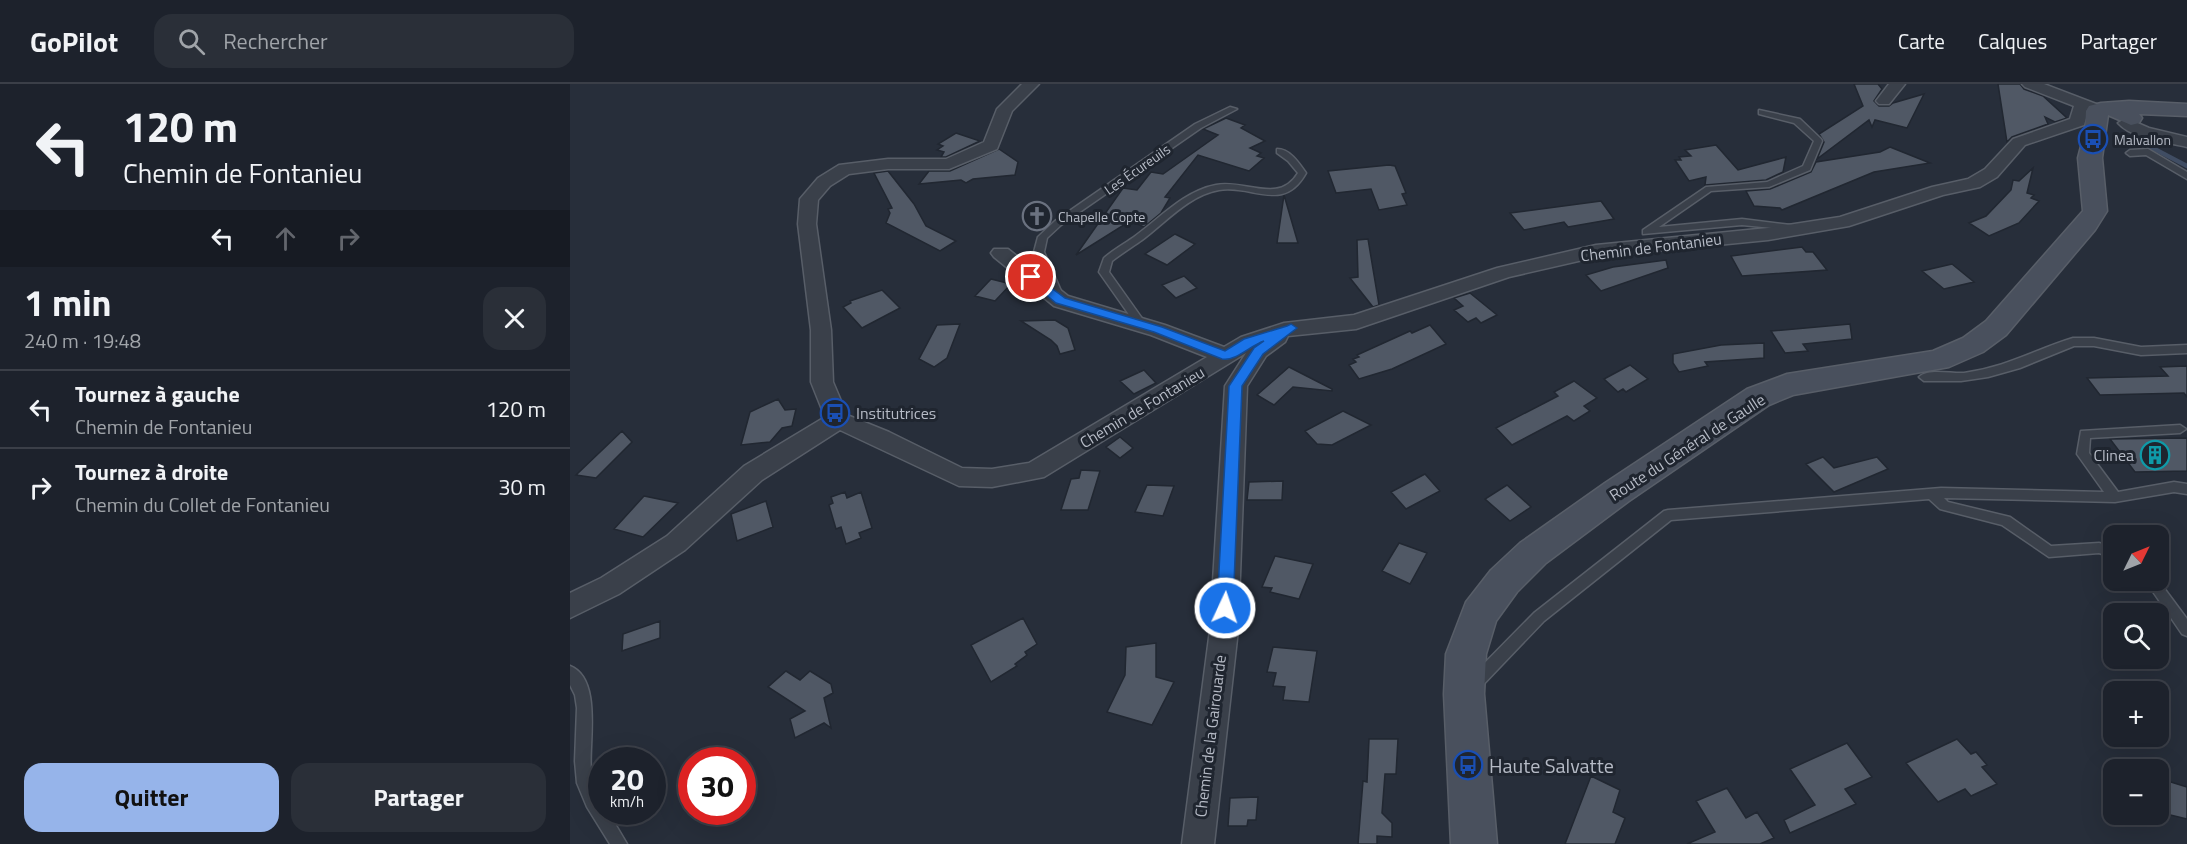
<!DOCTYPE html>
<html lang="fr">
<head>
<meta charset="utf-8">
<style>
	:root { --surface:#1d222c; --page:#2a2f38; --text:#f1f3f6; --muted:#a0a4a9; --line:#3b3f48; --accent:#96b4ea }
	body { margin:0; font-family:"Titillium Web",sans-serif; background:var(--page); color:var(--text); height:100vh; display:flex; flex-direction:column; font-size:22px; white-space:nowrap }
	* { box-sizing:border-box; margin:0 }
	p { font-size:20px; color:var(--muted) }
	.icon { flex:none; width:33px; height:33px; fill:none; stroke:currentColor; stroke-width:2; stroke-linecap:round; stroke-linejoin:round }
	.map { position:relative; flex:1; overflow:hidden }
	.drawer { display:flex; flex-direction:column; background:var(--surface); width:570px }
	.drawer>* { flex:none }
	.banner { background:#1d222c; color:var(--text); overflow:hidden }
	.needle { width:39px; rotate:47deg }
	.controls { position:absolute; left:1533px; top:441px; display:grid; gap:12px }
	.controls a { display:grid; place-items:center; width:66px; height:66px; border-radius:12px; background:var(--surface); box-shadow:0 6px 24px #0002,0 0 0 2px var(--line); font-size:30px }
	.speed { position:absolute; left:18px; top:663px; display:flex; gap:12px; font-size:30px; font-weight:700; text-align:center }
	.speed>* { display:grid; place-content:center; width:78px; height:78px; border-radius:50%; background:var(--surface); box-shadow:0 6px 24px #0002,0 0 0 2px var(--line); line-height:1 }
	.speed small { font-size:15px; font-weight:400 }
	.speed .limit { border:9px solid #d22; background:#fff; color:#111 }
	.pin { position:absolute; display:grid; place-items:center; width:51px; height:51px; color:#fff; margin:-26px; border:3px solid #fff; border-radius:50%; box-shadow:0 2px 6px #0007 }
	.me { position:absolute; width:66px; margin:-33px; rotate:3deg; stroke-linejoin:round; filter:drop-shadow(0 0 4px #0008) }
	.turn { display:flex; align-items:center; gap:21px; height:126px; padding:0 24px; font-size:27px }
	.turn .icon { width:78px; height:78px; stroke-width:2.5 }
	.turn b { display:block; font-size:42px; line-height:51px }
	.lanes { display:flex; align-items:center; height:57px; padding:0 24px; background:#0003; justify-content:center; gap:30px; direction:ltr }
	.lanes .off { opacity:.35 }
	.round { display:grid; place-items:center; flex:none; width:63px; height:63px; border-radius:18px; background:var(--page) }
	.summary { display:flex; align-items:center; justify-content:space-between; height:102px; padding:0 24px }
	h1 { font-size:36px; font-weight:700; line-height:45px }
	.cta { display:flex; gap:12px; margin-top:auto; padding:12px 24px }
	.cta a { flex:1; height:69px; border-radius:18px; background:var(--accent); color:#111; font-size:24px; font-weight:700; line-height:69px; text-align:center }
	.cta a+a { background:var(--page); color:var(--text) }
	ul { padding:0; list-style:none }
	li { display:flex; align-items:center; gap:18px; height:78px; padding:0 24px; border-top:2px solid var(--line) }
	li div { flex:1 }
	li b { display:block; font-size:22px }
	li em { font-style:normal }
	header { display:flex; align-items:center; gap:36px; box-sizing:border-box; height:84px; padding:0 30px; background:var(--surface); border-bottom:2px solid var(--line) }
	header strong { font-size:28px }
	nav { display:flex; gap:33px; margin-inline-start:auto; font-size:21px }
	.search { width:420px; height:54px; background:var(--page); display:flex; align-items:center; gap:15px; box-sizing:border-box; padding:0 21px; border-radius:18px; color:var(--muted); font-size:22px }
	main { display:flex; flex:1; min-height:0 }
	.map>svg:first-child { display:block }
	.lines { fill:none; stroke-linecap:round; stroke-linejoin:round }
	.stream { stroke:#404d63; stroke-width:4.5 }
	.building { fill:#505865; stroke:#212731; stroke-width:1.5 }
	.lane-casing { stroke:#585e68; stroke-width:3 }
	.street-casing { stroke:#585e68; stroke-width:3 }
	.secondary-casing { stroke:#585e68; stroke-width:3 }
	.lane { fill:#3a404a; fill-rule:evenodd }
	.street { fill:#3a404a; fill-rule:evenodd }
	.secondary { fill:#49505d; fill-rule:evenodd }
	.route { fill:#1a73e8; stroke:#114b97; stroke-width:1.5 }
	.labels { text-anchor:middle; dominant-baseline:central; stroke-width:6; stroke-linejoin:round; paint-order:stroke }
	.far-poi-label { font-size:14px; fill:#b6bbc6; stroke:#1f252f; text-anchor:start }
	.far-street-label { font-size:14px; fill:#b6bbc6; stroke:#1f252f }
	.street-label { font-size:16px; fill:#b6bbc6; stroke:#1f252f }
	.poi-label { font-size:16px; fill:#b6bbc6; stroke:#1f252f; text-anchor:start }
	.near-poi-label { font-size:20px; fill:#b6bbc6; stroke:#1f252f; text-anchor:start }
</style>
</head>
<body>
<header>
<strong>GoPilot</strong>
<div class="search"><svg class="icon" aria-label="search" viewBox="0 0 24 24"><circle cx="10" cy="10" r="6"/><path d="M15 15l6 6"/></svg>Rechercher</div>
<nav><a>Carte</a><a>Calques</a><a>Partager</a></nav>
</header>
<main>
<section class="drawer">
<div class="banner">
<div class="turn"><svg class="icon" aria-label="left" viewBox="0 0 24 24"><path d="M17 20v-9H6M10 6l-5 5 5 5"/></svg><div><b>120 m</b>Chemin de Fontanieu</div></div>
<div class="lanes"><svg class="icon" aria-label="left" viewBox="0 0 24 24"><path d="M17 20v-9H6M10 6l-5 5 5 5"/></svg><svg class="icon off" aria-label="ahead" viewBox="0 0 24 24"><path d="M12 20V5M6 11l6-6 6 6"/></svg><svg class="icon off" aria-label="right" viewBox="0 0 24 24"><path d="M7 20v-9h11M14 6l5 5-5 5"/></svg></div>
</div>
<div class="summary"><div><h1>1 min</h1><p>240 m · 19:48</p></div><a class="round"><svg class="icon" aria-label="close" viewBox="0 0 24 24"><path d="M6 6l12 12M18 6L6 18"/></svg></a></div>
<ul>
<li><svg class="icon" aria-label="left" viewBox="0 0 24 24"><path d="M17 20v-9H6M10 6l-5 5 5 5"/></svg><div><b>Tournez à gauche</b><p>Chemin de Fontanieu</p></div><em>120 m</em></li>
<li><svg class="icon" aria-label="right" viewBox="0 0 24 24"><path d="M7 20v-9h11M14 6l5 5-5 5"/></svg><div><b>Tournez à droite</b><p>Chemin du Collet de Fontanieu</p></div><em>30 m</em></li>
</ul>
<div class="cta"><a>Quitter</a><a>Partager</a></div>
</section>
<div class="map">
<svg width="1617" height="760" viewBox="0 0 1617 760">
	<rect width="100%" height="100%" fill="#272e3a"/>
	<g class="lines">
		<path class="stream" d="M1564,50l9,9 44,23"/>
	</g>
	<path class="building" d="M1284,0h24l4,5 -8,12 5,5h10l4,-3 31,-9 -17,34 -32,-8 -3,7 -3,-7 -52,39 7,-17 -5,-8 44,-28z
		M1428,0h22l4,5 19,7 24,22 -12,4 -10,-5 3,7 -36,13 -5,5z
		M656,34l19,7 -4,3 24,13 -15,7 11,5 -4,3 7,2 -15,13 -51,-16 -33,42 5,1 -9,15 -17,14 -14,-6 -54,34 47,-67 14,2 14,-18 12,2 55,-39 -15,-6z
		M386,49l24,8 -34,16h-5l3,-5 -7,-2 6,-4 -5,-2z
		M1146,61l22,25 48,-13 -3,15 -17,8 -61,5 1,-8 -17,4 -14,-21h6l-2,-3 12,-1 -6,-6z
		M1320,63l40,16 -56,9 -92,38 -2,-2 -26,-2 -8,-15 24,-2 41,-17 5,-10 64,-10z
		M429,65l19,13 -3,13 -42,4 -7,4 -5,-3 -42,4 10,-13h21z
		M819,81l6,1 11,27 -4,1 5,11 -28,5 -8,-21 -35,4 -8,-22z
		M1463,84l-6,25 7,2 -3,3 8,3 -20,22 -30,13 -20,-13 17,-7 25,-26 2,-10 6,1z
		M318,87l26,33 12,22 30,15 -16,10 -54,-28 4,-10 -2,-4 4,-1 -18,-35z
		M714,111l14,48h-21z
		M1031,117l13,18 -46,8 -4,-5 -40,8 -14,-17z
		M605,150l20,10 -28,21 -22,-11z
		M798,155l11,66 -6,2 -23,-29 8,-1 -1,-37z
		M1232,163l4,5h7l14,18 -85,6 -11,-20z
		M1096,176l2,8 -67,23 -15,-16 27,-8z
		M1382,180l22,18 -30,7 -22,-18z
		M614,192l13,12 -21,10 -14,-13z
		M421,195l20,5 -16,17 -20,-5z
		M312,206l18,18 -38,20 -19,-21 8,-4 -1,-2z
		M900,209l27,22 -16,8 -5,-5 -8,4 -14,-12 9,-4 -9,-8z
		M485,236l13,8 7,22 -15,4 -3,-8 -6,-6 -30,-19z
		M390,240l-13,34 -13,9 -15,-8 18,-34z
		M1280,240l2,15 -49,5 5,7 -23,2 -14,-22z
		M860,241l16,19 -54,25 -33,10 -10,-14 7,-3 -3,-3 6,-2 -2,-2 53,-24 2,2z
		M1194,259v15l-59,4 3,4 -29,6 -6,-9v-9l48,-9z
		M1060,281l18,14 -22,13 -3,-3 -5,3 -14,-13z
		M1617,282v31l-3,-4 -84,2 -13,-17 81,-2 -8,-9z
		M719,283l43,22v2l-39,-4 -19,18 -17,-10z
		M574,286l12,13 -22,11 -14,-13z
		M1004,297l23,17 -13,8 6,5 -16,10 -7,-5 -55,29 -16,-17 62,-32 -4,-4z
		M208,315l7,11 11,-1 -4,17 -10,2 -12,14 -29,3 9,-33z
		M773,327l28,14 -39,20 -15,-1 -12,-13z
		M52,347l10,11 -36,36 -20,-3z
		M550,353l13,11 -13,10 -14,-11z
		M1617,354v33l-52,1 -25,-33z
		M1253,373l11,11 43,-11 11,12 -54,23 -28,-28z
		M511,386l19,1 -12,39h-27l10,-31 8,-1z
		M855,390l15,17 -34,18 -15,-17z
		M713,397l-1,19h-35l2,-18z
		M577,401l27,1 -11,30 -28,-4z
		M937,401l24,22 -21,14 -25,-22z
		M275,408l2,6 14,-6 11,36 -13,5 2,5 -15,6 -5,-17 -5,2 -7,-24 4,-2 -2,-6z
		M74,412l34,7 -35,34 -29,-8z
		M196,417l7,26 -36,14 -6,-27z
		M829,459l28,10 -17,31 -28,-13z
		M705,472l38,8 -14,35 -29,-7 2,-4 -10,-1z
		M453,534l14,26 -12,8 2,3 -12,9 2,2 -26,16 -20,-37z
		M90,537v17l-38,13 1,-17z
		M586,559v34l18,5 -22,43 -45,-13 18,-37 1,-28z
		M703,563l44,4 -8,51 -26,-2 2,-13 -12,-1 3,-13 -9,-1z
		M216,587l14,9 10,-9 21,13 2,9 -9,5 7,30 -7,-5 -29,15 -5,-19 15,-8 -37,-24z
		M799,655h29l-2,35h-11l-3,39 10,10v14l-15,-1v8h-19l5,-63 4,1z
		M1387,655l14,15 5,-2 11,13 -5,2 15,17 -26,12 -6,-7 -27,13 -32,-39z
		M1277,659l25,34 -27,12 11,15 -66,29 -6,-13 31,-15 -25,-36z
		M1021,692l29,14 -7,22 12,6 -10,26h-50z
		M1588,694l29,9v32l-29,-7z
		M1157,704l19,30 11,-6 17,26 -14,6h-73l28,-12 -19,-31z
		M688,713l-2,23h-8l-1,6h-19l2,-28z"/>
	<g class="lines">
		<g class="lane-casing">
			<path id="lane" d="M660,23l7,2 -36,19 -140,97 -14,13 -3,14 21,48 -5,3 -4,-1 -22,-50 4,-15 17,-16 140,-97z
				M1189,26l41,9 21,20 1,2 -12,29 -41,17 -58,4 -52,36 83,-8 49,6 3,1v4l-52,-5 -99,9v-4l63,-43 61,-5 36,-16 11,-25 -20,-18 -35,-9z
				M707,65c13,0 22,14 29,24 -23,41 -54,11 -87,17 -30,5 -54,33 -77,50 -10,7 -21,14 -30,21l-3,11 37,52 -1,2h-8l-38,-54 5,-14c9,-8 20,-14 30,-21 26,-19 50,-46 82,-52 29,-6 63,20 82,-12l-10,-12 -11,-8z
				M1578,65l39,23v7l-41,-24 -16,1 -4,-3 4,-3z
				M1503,254h21l47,9 46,-2v8l-46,2 -47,-9h-20l-54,22 -32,9 -27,4h-37l-5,-4c9,-9 33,-3 45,-4 43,-6 70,-23 109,-35z
				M1610,341l6,4 -6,4 -90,5 -1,15 29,39 56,-10 13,2v10l-13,-2 -59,10 -171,-4 4,4 62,15 41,29 48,-3 15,4v11l-15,-5 -50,4 -47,-32 -62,-16 -11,-10 -258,21 -127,101 -65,68 -5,2 -5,-2 -2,-5 2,-5 65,-66 130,-102 4,-1 273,-22 163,4 -27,-38 4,-23z
				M1575,496h13l29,39v17l-5,-2z
				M0,582c33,13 18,79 21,105 1,15 11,26 11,41h6l19,32h-17l-23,-37 -10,-24 -2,-22 2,-53 -2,-13 -5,-10z"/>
		</g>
		<g class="street-casing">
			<path id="street" d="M452,0h17l-27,27 -15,38 -48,20h-61l-39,5 -19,12 -12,14 -2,24 15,106 2,52 14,33 42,17 73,36 30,1 37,-6 178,-106 -56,-22 -97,-29 -60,-49 -3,-4 3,-4h14l60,47 97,29 59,22 17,-10 43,-14 70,-8 143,-47 99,-23 172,-17 72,-11 92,-30 36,-8 17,-10 28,-30 57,-20 4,-13 -49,-19 -3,-3h22l60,23 2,3 -8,5 -10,-4 -4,14 -59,20 -28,32 -17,10 -37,8 -94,31 -81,14 -172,17 -87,20 -153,52 -68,7 -3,6 -19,14 -19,30 -9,244 -24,214h-32l28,-214 15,-244 21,-33 -202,124 -52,10 -33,-1 -119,-56 -78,50 -77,70 -66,44 -49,24v-25l31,-15 66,-42 77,-70 81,-49 -14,-35v-52l-13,-106 2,-25 18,-21 21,-13 49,-6h58l38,-17 13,-33z
				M1319,0h16l-16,20h-10l-3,-3z
				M1556,34l23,10 38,9v10c-20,-5 -55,-8 -69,-24z"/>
		</g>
		<g class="secondary-casing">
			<path id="secondary" d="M1559,17l58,3v12l-48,-2 3,4 -3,5 -8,2 -23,-10 -6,43 5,53 -12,19 -89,105 -23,17 -34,15 -156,28 -24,10 -140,96 -83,62 -29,29 -21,29 -10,33 -2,40 13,150h-46l-7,-150 2,-40 20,-52 25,-32 29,-27 85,-60 142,-94 40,-15 146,-23 30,-13 23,-17 97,-110 -5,-53 7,-27 1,-20 3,-5 12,-3z"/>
		</g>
		<use href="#lane" class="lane"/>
		<use href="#street" class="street"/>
		<use href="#secondary" class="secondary"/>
	</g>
	<path class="route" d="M461,189l34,25 97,29 63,24 19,-12 43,-13 4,-2 6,4 -34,26 -21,32 -9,222 -3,5 -5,1 -6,-1 -2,-5 12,-222 25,-38 10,-7c-13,4 -29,21 -42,18l-68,-27 -98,-29 -29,-24v-5z"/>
	<defs>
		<g id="bus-ring" transform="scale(1.5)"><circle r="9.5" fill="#1f252f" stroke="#1a4fb4" stroke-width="1.5"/><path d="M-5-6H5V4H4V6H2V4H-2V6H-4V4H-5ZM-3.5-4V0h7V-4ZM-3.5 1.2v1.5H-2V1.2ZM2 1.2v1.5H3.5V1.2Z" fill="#1a4fb4"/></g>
		<g id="church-ring" transform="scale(1.5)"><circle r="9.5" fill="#1f252f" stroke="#6b7280" stroke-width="1.5"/><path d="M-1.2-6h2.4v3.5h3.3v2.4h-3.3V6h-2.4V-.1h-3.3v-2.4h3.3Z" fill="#6b7280"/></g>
		<g id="building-ring" transform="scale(1.5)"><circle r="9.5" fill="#1f252f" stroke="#0f9aa8" stroke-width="1.5"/><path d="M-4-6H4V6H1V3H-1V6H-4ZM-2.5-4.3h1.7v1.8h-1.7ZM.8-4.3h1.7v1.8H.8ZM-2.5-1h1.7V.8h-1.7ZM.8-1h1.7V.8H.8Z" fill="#0f9aa8"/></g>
	</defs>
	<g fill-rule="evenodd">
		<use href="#bus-ring" x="1523" y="55"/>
		<use href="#church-ring" x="467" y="132"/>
		<use href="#bus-ring" x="265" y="329"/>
		<use href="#building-ring" x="1585" y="371"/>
		<use href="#bus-ring" x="898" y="681"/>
	</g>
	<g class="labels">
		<g class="far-poi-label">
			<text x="1544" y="55">Malvallon</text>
			<text x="488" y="132">Chapelle Copte</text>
		</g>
		<g class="far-street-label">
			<text transform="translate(567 85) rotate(-35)">Les Écureuils</text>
		</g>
		<g class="street-label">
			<text transform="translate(1081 163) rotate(-7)">Chemin de Fontanieu</text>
			<text transform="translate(572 323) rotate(-31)">Chemin de Fontanieu</text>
			<text transform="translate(1117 363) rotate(-33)">Route du Général de Gaulle</text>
			<text transform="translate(640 652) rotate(-83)">Chemin de la Gairouarde</text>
		</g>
		<g class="poi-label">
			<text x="286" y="329">Institutrices</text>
			<text x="1564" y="371" text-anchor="end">Clinea</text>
		</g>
		<g class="near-poi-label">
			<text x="919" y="681">Haute Salvatte</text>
		</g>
	</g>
</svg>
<div class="controls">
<a><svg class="needle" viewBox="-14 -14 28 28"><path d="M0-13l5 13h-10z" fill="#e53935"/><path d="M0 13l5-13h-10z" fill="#a0a4a9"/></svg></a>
<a><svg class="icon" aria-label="search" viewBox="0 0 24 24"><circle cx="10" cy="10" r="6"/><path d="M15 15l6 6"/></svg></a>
<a>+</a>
<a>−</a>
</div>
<div class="speed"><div>20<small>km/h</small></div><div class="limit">30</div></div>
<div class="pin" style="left:461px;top:193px;background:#d93025"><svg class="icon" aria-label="arrive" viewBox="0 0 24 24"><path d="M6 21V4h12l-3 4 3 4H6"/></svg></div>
<svg class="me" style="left:655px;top:524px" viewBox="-20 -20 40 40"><circle r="17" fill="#1a73e8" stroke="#fff" stroke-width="3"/><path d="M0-11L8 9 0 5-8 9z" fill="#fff"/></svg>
</div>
</main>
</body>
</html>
